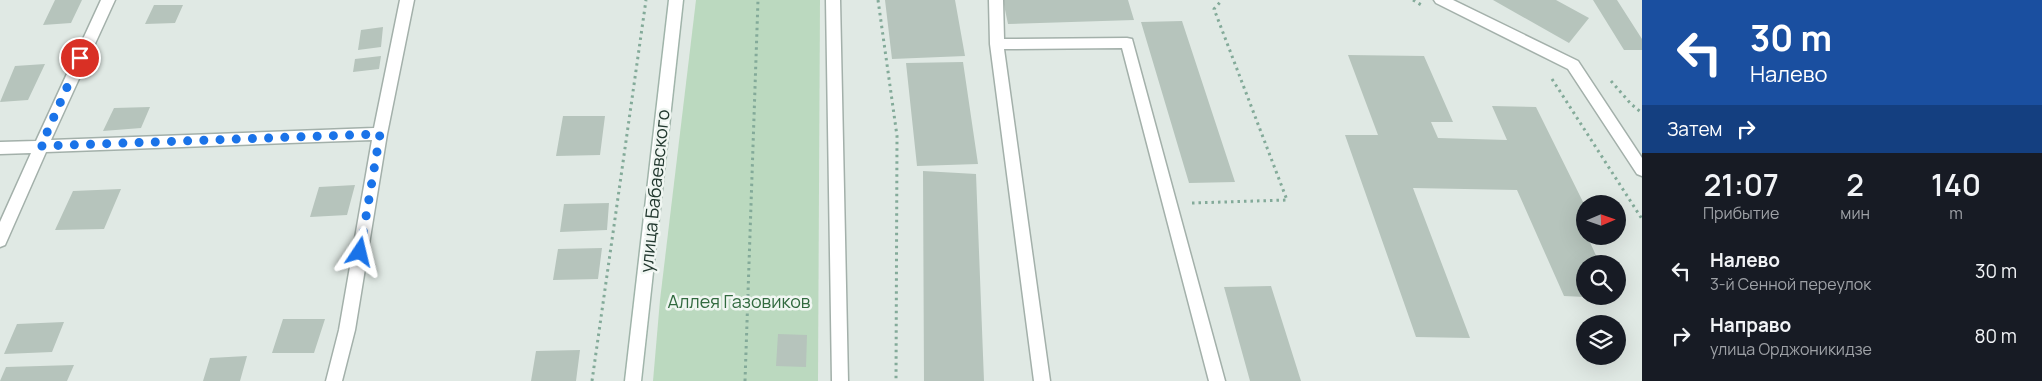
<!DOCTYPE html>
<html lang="ru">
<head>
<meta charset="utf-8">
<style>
	:root { --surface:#171b24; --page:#242831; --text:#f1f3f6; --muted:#9ea1a6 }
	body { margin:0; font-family:Manrope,sans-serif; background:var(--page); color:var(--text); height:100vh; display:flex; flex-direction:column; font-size:19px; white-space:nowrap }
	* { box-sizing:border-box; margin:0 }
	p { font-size:16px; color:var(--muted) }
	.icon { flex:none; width:28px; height:28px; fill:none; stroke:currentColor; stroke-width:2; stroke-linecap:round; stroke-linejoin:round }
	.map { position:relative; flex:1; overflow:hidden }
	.sheet { display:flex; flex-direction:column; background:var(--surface); width:400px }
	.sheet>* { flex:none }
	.hud { background:#1a4fa0; color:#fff; overflow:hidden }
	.needle { width:32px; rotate:88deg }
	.controls { position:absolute; left:1576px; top:195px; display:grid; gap:10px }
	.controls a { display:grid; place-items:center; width:50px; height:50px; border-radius:50%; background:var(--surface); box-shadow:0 5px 20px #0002; font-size:25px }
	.pin { position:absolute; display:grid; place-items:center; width:42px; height:42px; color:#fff; margin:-21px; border:2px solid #fff; border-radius:50%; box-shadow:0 1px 5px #0007 }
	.me { position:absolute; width:55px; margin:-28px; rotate:10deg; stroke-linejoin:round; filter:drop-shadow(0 0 4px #0008) }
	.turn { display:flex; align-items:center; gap:18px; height:105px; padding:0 25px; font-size:22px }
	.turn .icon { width:65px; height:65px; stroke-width:2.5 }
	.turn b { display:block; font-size:35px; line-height:42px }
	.then { display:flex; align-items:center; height:48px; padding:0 25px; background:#0003; gap:10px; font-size:19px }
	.eta { display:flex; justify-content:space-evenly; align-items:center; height:85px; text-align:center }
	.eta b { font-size:30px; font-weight:600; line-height:35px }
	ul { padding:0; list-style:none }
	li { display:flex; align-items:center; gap:15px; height:65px; padding:0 25px }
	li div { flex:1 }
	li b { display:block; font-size:19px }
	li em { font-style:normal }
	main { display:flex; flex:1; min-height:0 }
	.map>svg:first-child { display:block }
	.green { fill:#bbd9bf }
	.building { fill:#b6c4bc }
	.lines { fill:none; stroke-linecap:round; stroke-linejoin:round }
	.lane-casing { stroke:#a3b0aa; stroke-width:3 }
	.street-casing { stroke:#a3b0aa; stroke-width:3 }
	.secondary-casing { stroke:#a0b4aa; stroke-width:3 }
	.path { stroke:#83aa99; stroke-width:3; stroke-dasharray:2.5 4; stroke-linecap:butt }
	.lane { fill:#fff; fill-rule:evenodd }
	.street { fill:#fff; fill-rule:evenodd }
	.secondary { fill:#fff; fill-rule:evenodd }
	.route { stroke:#1a73e8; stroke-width:9; stroke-dasharray:0 16.2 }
	.labels { text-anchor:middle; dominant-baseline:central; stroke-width:5; stroke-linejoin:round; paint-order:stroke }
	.street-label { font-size:18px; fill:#22382f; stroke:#f0f6f2 }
	.park-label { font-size:18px; fill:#316a3f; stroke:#f0f6f2 }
</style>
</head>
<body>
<main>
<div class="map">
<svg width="1642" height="381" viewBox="0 0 1642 381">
	<rect width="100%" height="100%" fill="#e0e9e4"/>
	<path class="green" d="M696,0h124l-2,381h-165l7,-81z"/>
	<path class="building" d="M55,0h27l-11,23 -28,2z
		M885,0h70l10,56 -73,3z
		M1003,0h125l6,20 -126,4z
		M1493,0h63l33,18 -20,25z
		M1593,0h24l25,39v11h-18z
		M154,5h29l-8,18 -30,1z
		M1182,21l53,161 -46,1 -48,-161z
		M383,27l-2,20 -23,3 3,-20z
		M1348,55l76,1 29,66h-22l7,16 69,2 -15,-34 44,1 49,99v30h2l13,28h-15v33l-21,-1 -47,-106 -104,-2 57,150 -54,-1 -71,-202h33z
		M381,56l-2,13 -26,3 2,-13z
		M963,62l15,102 -61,2 -11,-103z
		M45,64l-17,36 -28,2 15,-36z
		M150,107l-9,21 -38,3 11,-23z
		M563,116h42l-5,39 -44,1z
		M923,171l53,3 8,207h-60z
		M355,185l-8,30 -37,2 9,-30z
		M121,189l-17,40 -49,1 18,-39z
		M609,203l-2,27 -47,2 4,-28z
		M602,248l-4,31 -45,1 5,-31z
		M1271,286l30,95h-51l-26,-94z
		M283,319h42l-11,34h-42z
		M64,322l-12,30 -48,2 13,-30z
		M778,334l29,1 -1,32 -30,-1z
		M580,350l-4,31h-45l5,-30z
		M247,356l-7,25h-37l7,-23z
		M74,365l-7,16h-67l6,-14z"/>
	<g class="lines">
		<g class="lane-casing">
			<path id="lane" d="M989,0h14l1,39 123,-1 5,1 93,342h-16l-87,-333 -118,1 46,332h-16l-44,-337z
				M1434,0h19l125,61 64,97v18l-5,-2 -69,-105 -132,-66z"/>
		</g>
		<g class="street-casing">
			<path id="street" d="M101,0h14l-64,140 323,-12 26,-128h14l-27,134 -32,196 -13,51h-16l13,-51 33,-190 -326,12 -41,93 -5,2v-25l31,-69 -31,1v-12l36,-1z
				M826,0h14l8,381h-16z"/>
		</g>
		<g class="secondary-casing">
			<path id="secondary" d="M669,0h14l-42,381h-16z"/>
		</g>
		<path class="path" d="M878,0l19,136 -1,245
			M1413,0l10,6
			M1552,79l90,140
			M1611,81l20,23 11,9
			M1192,203l95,-3 -73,-191 8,-9
			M592,381l54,-381
			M745,381l13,-381"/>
		<use href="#lane" class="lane"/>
		<use href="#street" class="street"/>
		<use href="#secondary" class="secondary"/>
	</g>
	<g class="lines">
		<path class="route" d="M80,58l-39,88 339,-12 -20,118"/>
	</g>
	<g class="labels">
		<g class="street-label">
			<text transform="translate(654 191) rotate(-84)">улица Бабаевского</text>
		</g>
		<g class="park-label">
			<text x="739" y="301">Аллея Газовиков</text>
		</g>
	</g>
</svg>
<div class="controls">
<a><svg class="needle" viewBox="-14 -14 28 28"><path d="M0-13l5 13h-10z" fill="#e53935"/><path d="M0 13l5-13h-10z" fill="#9ea1a6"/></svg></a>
<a><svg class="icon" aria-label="search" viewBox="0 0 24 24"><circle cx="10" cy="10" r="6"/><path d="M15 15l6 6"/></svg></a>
<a><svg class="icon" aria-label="layers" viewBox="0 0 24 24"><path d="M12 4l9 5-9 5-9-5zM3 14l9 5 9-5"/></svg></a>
</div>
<div class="pin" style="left:80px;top:58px;background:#d93025"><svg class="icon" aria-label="arrive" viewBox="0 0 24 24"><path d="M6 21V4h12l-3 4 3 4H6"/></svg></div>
<svg class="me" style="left:360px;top:252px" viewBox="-20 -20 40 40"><path d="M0-17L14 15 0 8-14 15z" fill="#1a73e8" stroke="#fff" stroke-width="4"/></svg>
</div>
<section class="sheet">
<div class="hud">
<div class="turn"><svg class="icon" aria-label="left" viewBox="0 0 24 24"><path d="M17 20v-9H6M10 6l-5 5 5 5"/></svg><div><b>30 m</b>Налево</div></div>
<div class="then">Затем<svg class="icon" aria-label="right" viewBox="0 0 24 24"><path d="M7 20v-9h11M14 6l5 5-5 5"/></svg></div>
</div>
<div class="eta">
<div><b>21:07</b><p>Прибытие</p></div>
<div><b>2</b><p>мин</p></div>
<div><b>140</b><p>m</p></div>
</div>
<ul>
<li><svg class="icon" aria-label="left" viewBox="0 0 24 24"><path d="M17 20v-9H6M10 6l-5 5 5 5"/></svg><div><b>Налево</b><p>3-й Сенной переулок</p></div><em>30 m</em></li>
<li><svg class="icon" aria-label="right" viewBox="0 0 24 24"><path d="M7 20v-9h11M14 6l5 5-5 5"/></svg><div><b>Направо</b><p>улица Орджоникидзе</p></div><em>80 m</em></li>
</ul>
</section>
</main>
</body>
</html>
